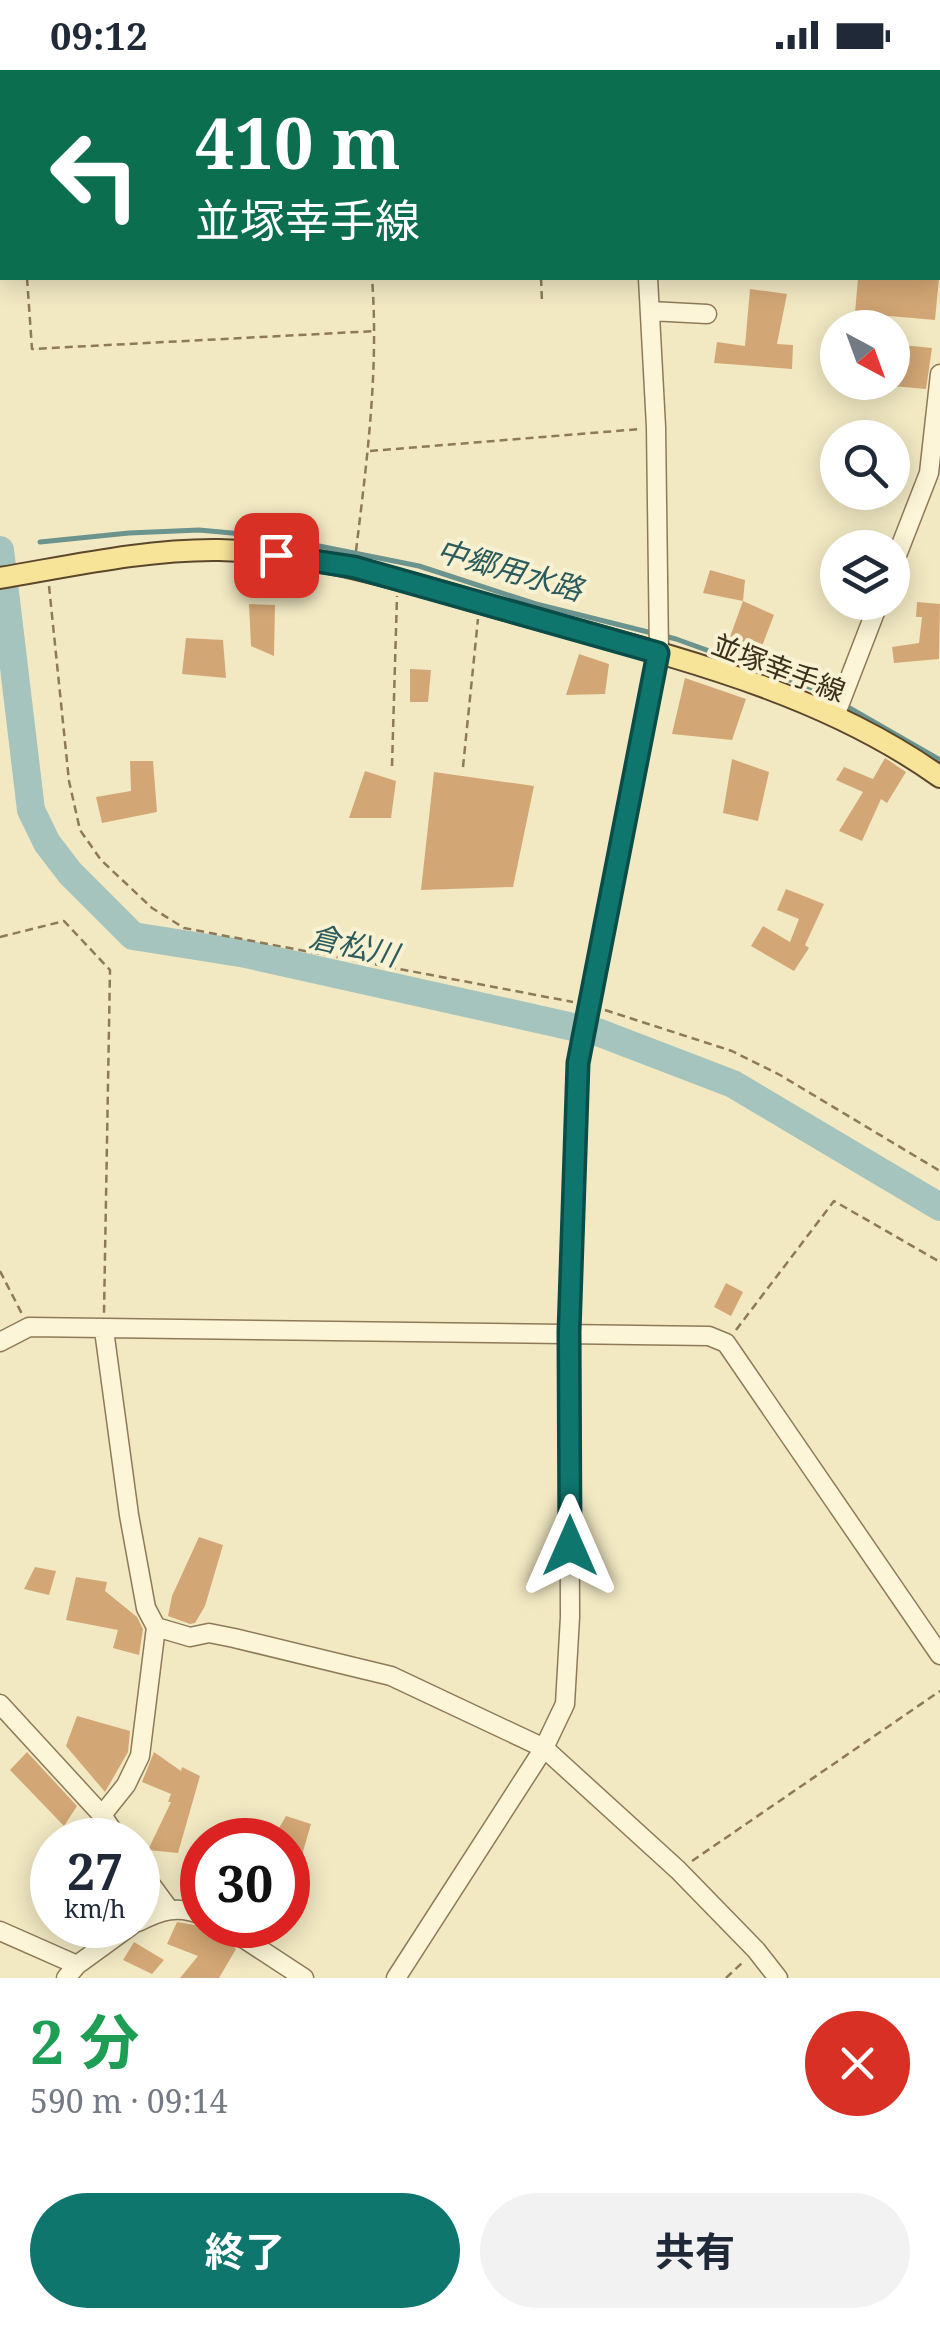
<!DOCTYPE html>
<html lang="ja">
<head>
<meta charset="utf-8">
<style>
	:root { --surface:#fff; --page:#f2f2f3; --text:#1f2937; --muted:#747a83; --accent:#0f766e }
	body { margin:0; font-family:"Noto Serif","Noto Sans JP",serif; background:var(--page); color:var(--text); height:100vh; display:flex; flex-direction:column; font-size:38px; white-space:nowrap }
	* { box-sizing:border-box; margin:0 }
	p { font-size:32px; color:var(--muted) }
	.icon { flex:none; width:55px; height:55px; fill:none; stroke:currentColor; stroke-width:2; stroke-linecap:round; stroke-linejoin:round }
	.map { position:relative; height:1908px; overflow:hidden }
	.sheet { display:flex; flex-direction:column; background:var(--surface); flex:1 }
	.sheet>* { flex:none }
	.banner { position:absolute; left:0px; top:0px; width:940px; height:210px; box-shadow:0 5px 25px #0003; background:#0b6e4f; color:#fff; overflow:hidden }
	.needle { width:65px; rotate:139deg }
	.fabs { position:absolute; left:820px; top:240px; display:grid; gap:20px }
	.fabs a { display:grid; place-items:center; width:90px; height:90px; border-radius:50%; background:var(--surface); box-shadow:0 5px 25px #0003; font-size:50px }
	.speed { position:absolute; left:30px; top:1748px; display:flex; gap:20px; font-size:50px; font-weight:700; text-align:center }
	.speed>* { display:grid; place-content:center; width:130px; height:130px; border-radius:50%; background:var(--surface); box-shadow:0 5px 25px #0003; line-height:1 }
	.speed small { font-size:25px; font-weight:400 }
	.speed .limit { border:15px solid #d22; background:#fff; color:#111 }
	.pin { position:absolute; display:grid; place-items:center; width:85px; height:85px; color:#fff; margin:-42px; border-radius:20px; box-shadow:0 5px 15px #0006 }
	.me { position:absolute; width:110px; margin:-55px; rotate:0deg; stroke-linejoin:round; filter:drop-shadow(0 0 8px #0008) }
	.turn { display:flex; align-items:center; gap:35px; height:210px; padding:0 30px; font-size:45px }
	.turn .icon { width:130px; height:130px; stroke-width:2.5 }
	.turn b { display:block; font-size:70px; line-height:85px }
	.round { display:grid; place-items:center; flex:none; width:105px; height:105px; border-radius:52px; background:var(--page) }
	.overview { display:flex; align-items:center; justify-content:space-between; height:170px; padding:0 30px }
	h1 { font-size:60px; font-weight:700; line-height:75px; color:#1e9e55 }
	.button { display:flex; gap:20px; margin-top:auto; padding:20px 30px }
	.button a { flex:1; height:115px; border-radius:60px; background:var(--accent); color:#fff; font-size:40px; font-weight:700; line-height:115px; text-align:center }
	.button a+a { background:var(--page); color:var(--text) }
	.status { display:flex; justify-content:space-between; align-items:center; height:70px; padding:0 50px; background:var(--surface); direction:ltr }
	.status svg { height:28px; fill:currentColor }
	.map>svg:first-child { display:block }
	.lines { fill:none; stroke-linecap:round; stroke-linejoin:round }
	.stream { stroke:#6b948e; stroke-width:5 }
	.river { stroke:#a5c4be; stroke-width:28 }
	.building { fill:#d3a775 }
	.minor-casing { stroke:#8e7a58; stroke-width:21 }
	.major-casing { stroke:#5b472c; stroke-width:24 }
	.path { stroke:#8e7a58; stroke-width:2.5; stroke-dasharray:8 5; stroke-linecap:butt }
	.minor { stroke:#fcf5d7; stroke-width:18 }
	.major { stroke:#f8e498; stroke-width:20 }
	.route-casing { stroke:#0a4d48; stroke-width:25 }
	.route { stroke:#0f766e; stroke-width:18 }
	.labels { text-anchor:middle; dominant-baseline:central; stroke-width:8; stroke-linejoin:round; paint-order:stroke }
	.street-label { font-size:28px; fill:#3c301d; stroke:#f8f2d3 }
	.water-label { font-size:30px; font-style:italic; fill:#2b5b5d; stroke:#f8f2d3 }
</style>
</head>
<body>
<div class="status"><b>09:12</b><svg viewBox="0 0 49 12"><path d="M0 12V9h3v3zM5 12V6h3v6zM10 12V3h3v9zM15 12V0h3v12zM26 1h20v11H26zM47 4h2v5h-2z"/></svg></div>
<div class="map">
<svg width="940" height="1908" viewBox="0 0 940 1908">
	<rect width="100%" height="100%" fill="#f2e9c3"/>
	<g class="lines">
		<path class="stream" d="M40,472l89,-9 70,-3 75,7 145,29 117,38 140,35 144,52 120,69"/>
		<path class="river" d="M0,480l31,260 16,33 23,30 63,63 113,18 354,79 133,51 207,123"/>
	</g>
	<path class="building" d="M858,208h81l-4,42 -80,-7z
		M750,219l37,5 -10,50 16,1 -1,24 -78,-6 3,-21 28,4z
		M892,274l40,4 -6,41 -34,-3z
		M710,500l35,10 -2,21 -40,-8z
		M743,531l31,14 -17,44 -31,-11z
		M917,532l23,2 -1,55 -45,4 -2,-16 27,-4 3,-26h-6z
		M249,534l26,1 -1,51 -23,-10z
		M186,568l37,2 3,38 -44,-4z
		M579,584l30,10 -4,30 -39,1z
		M410,599l21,1 -3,32h-18z
		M685,608l61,21 -14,41 -60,-6z
		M885,688l21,14 -19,31 -6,-4 -19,42 -23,-10 24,-39 -27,-12 8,-13 29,12z
		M732,689l37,13 -11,49 -35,-8z
		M130,691h23l4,51 -55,11 -6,-26 35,-6z
		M365,701l31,10 -5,37h-42z
		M434,702l100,14 -21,101 -92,3z
		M786,819l38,15 -19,41 4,3 -15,23 -43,-25 12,-20 27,16 9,-23 -22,-9z
		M726,1213l17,9 -12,24 -17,-9z
		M199,1467l24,8 -18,61 -10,17 -5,1 -22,-8 4,-20z
		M35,1497l21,4 -7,24 -25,-6z
		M76,1507l31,5 -2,9 32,26 6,12 -4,26 -26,-7 5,-18 -52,-10z
		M77,1646l53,15 -2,21 -23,40 -39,-46z
		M27,1682l50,54 -13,20 -54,-56z
		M154,1682l27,19 1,-4 18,9 -22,77 -30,-3 23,-48h-3l3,-8 -29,-12z
		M286,1746l25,8 -9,31 -14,-5v-10h-16z
		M177,1852l29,5 30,22 -17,29h-39l18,-22 -31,-12z
		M134,1872l30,18 -12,14 -29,-14z"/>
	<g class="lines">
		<g class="minor-casing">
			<path id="minor" d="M637,0v2
				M672,0l25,2
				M776,0v2
				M938,162h2
				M650,241l57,3
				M892,498l37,-95 11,-99
				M835,646l44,-114
				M0,1272l29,-15 680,9 17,7 214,312
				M156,1557l34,10 19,-4 25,5 157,38 153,72 134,122 78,80 22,28
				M0,1634l102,111 17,25
				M102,1745l24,-30 14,-29 16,-129 -10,-19 -17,-93 -25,-185
				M138,1797l31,42
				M138,1852c23,-12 40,-17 64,-7
				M223,1855l81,53
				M0,1861l77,34
				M66,1908l11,-13 55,-40
				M396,1908l148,-230 21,-44 5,-87 -1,-285 9,-269 81,-410 -3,-226 -8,-149"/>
		</g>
		<g class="major-casing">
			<path id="major" d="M0,508c71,-12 147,-29 219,-28 102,2 200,36 297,63 145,41 300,75 424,164"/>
		</g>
		<path class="path" d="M357,0v2
			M527,0v2
			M313,2l34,-2
			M0,25h2
			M27,208l5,71 344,-18
			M541,208l1,24
			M370,381l271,-22
			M356,481c11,-91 23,-182 16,-273
			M49,516l20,195 11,49 21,30 51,48 32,20 389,74
			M392,696l5,-170
			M463,697l15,-148
			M0,867l64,-16 46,49 -6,343
			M605,940l127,41 48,24 160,96
			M0,1201l22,43
			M736,1260l98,-129 106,61
			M692,1791l248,-170
			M726,1908l18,-17"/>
		<use href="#minor" class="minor"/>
		<use href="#major" class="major"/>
	</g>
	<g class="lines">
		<g class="route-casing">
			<path id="route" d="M276,485l78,12 304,86 -80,410 -9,269 1,214"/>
		</g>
		<use href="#route" class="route"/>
	</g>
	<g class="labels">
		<g class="street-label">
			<text transform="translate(779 597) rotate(21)">並塚幸手線</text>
		</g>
		<g class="water-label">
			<text transform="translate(510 499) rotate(16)">中郷用水路</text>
			<text transform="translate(354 875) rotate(13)">倉松川</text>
		</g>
	</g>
</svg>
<div class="fabs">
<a><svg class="needle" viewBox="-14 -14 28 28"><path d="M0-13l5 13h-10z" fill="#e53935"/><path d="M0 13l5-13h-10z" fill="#747a83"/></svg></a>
<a><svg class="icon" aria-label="search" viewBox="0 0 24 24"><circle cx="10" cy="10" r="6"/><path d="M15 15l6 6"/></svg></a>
<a><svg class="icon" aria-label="layers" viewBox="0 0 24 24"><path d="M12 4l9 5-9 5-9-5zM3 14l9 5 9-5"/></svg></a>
</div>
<div class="speed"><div>27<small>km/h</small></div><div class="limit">30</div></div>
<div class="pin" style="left:276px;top:485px;background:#d93025"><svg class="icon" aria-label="arrive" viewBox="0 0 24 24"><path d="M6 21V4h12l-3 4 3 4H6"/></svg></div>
<svg class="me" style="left:570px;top:1476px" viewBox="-20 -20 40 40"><path d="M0-17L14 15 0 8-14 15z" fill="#0f766e" stroke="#fff" stroke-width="4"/></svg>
<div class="banner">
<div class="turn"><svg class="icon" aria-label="left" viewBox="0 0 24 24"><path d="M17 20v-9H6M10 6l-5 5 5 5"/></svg><div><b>410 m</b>並塚幸手線</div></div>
</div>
</div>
<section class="sheet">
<div class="overview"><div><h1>2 分</h1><p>590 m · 09:14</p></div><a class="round" style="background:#d93025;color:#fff"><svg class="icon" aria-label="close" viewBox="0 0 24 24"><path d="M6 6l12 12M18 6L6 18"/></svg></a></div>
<div class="button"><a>終了</a><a>共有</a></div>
</section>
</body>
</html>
